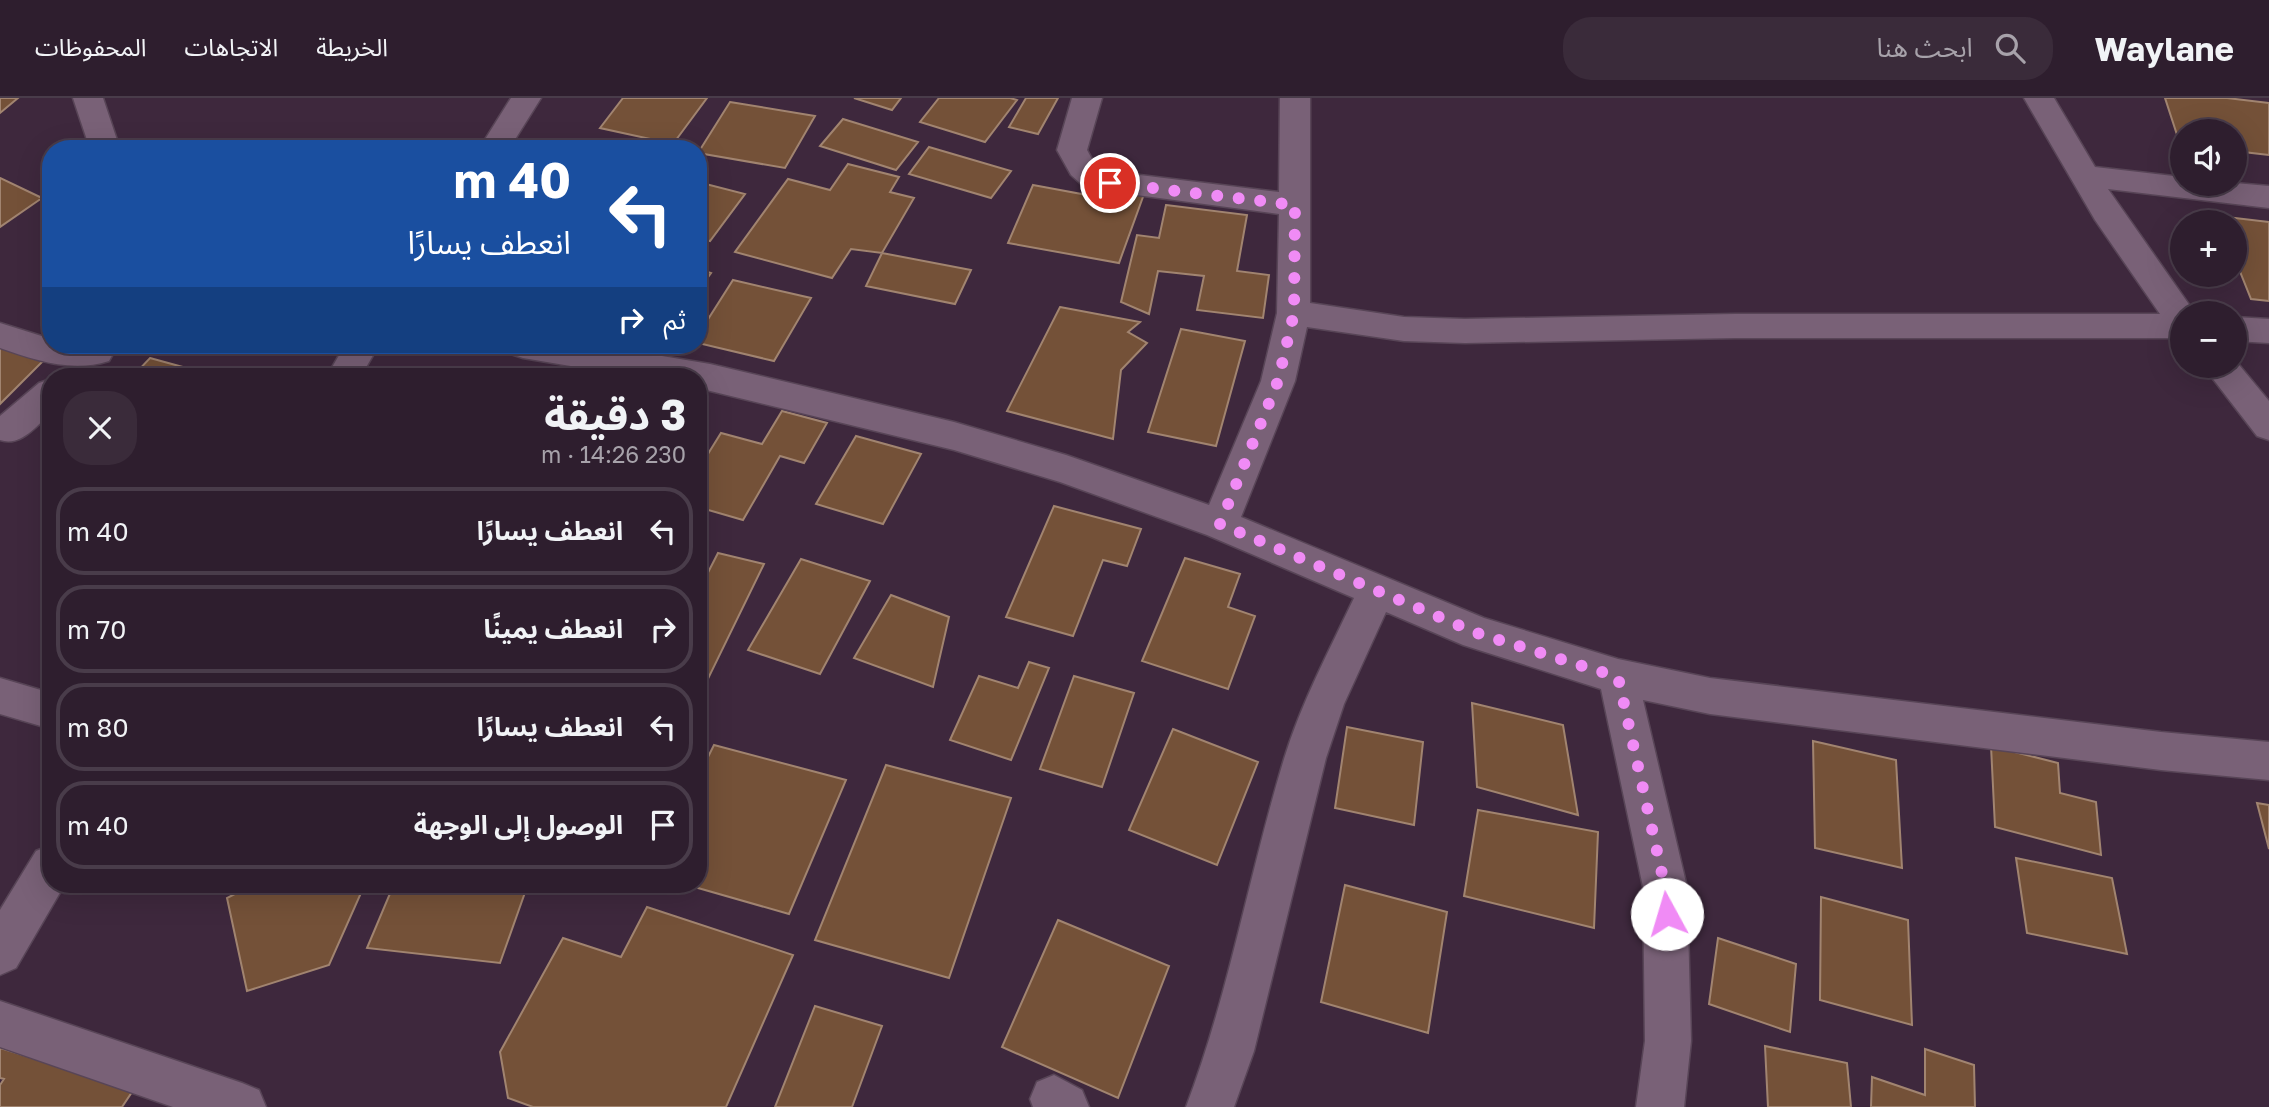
<!DOCTYPE html>
<html lang="ar">
<head>
<meta charset="utf-8">
<style>
	:root { --surface:#2e1e2e; --page:#3a2b3a; --text:#f1f3f6; --muted:#a7a2aa; --line:#493c4a }
	body { margin:0; font-family:"Golos Text","Noto Sans Arabic",sans-serif; background:var(--page); color:var(--text); direction:rtl; height:100vh; display:flex; flex-direction:column; font-size:26px; white-space:nowrap }
	* { box-sizing:border-box; margin:0 }
	p { font-size:23px; color:var(--muted) }
	.icon { flex:none; width:38px; height:38px; fill:none; stroke:currentColor; stroke-width:2; stroke-linecap:round; stroke-linejoin:round }
	.map { position:relative; flex:1; overflow:hidden; direction:ltr }
	.side { position:absolute; left:42px; top:270px; width:665px; height:525px; display:flex; flex-direction:column; background:var(--surface); border-radius:28px; box-shadow:0 7px 28px #0002,0 0 0 2px var(--line); direction:rtl }
	.side>* { flex:none }
	.banner { position:absolute; left:42px; top:42px; width:665px; height:214px; border-radius:28px; box-shadow:0 7px 28px #0002,0 0 0 2px var(--line); direction:rtl; background:#1a4fa0; color:#fff; overflow:hidden }
	.controls { position:absolute; left:2170px; top:21px; display:grid; gap:14px }
	.controls a { display:grid; place-items:center; width:77px; height:77px; border-radius:50%; background:var(--surface); box-shadow:0 7px 28px #0002,0 0 0 2px var(--line); font-size:35px }
	.pin { position:absolute; display:grid; place-items:center; width:60px; height:60px; color:#fff; margin:-30px; border:4px solid #fff; border-radius:50%; box-shadow:0 2px 7px #0007 }
	.me { position:absolute; width:77px; margin:-38px; rotate:354deg; stroke-linejoin:round; filter:drop-shadow(0 0 5px #0008) }
	.turn { display:flex; align-items:center; gap:24px; height:147px; padding:0 21px; font-size:32px }
	.turn .icon { width:91px; height:91px; stroke-width:2.5 }
	.turn b { display:block; font-size:49px; line-height:60px }
	.then { display:flex; align-items:center; height:66px; padding:0 21px; background:#0003; gap:14px; font-size:26px }
	.round { display:grid; place-items:center; flex:none; width:74px; height:74px; border-radius:28px; background:var(--page) }
	.summary { display:flex; align-items:center; justify-content:space-between; height:119px; padding:0 21px }
	h1 { font-size:42px; font-weight:700; line-height:52px }
	ul { padding:0; list-style:none }
	li { display:flex; align-items:center; gap:21px; height:88px; margin:0 14px 10px; padding:0 7px; border:4px solid var(--line); border-radius:28px }
	li div { flex:1 }
	li b { display:block; font-size:26px }
	li em { font-style:normal }
	header { display:flex; align-items:center; gap:42px; box-sizing:border-box; height:98px; padding:0 35px; background:var(--surface); border-bottom:2px solid var(--line) }
	header strong { font-size:33px }
	nav { display:flex; gap:38px; margin-inline-start:auto; font-size:24px }
	.search { width:490px; height:63px; background:var(--page); display:flex; align-items:center; gap:18px; box-sizing:border-box; padding:0 24px; border-radius:28px; color:var(--muted); font-size:26px }
	.map>svg:first-child { display:block }
	.building { fill:#745138; stroke:#a18470; stroke-width:2 }
	.lines { fill:none; stroke-linecap:round; stroke-linejoin:round }
	.minor-casing { stroke:#584557; stroke-width:3 }
	.minor { fill:#796177; fill-rule:evenodd }
	.route { stroke:#f08bf5; stroke-width:12; stroke-dasharray:0 21.6 }
</style>
</head>
<body>
<header>
<strong>Waylane</strong>
<div class="search"><svg class="icon" aria-label="search" viewBox="0 0 24 24"><circle cx="10" cy="10" r="6"/><path d="M15 15l6 6"/></svg>ابحث هنا</div>
<nav><a>الخريطة</a><a>الاتجاهات</a><a>المحفوظات</a></nav>
</header>
<div class="map">
<svg width="2269" height="1009" viewBox="0 0 2269 1009">
	<rect width="100%" height="100%" fill="#3e283d"/>
	<path class="building" d="M0,0h18l-18,15z
		M623,0h84l-34,46 -73,-16z
		M854,0h47l-9,12z
		M939,0h71l7,2 -32,42 -65,-20z
		M1026,0h32l-20,36 -29,-7z
		M2165,0h62l42,5v52l-34,-4v-20h-53l-2,13z
		M730,4l85,14 -30,52 -87,-15z
		M843,21l75,23 -22,28 -76,-24z
		M929,49l82,24 -20,27 -82,-24z
		M848,66l51,13 -9,15 24,6 -32,55 -31,-4 -19,29 -97,-26 53,-73 42,11z
		M0,80l42,20 -42,29z
		M698,84l47,12 -35,47 -12,-3z
		M1033,87l92,17 4,-10 15,2 -25,69 -111,-20z
		M1166,107l81,10 -10,56 32,4 -6,43 -66,-8 7,-34 -46,-5 -9,43 -28,-12 16,-67 22,3z
		M2218,118l51,6v79l-18,-2 -16,-40v-37h-15z
		M882,155l89,17 -16,34 -89,-18z
		M698,171l13,4 -13,18z
		M733,182l78,18 -37,63 -76,-18v-8z
		M1060,209l80,15 -12,10 19,11 -26,27 -8,69 -106,-28z
		M1181,231l64,12 -29,105 -68,-14z
		M0,246l47,13 -47,47z
		M150,260l62,17 -79,1z
		M782,313l45,12 -23,40 -24,-7 -37,64 -45,-13v-37l23,-37 41,11z
		M856,338l65,18 -38,70 -67,-20z
		M1054,408l87,23 -14,37 -24,-6 -30,76 -67,-19z
		M718,455l46,11 -60,123 -6,-1v-94z
		M1185,460l55,16 -12,33 27,9 -27,73 -86,-28z
		M801,461l69,22 -50,93 -72,-24z
		M891,497l58,22 -16,70 -79,-29z
		M1029,564l20,6 -38,92 -61,-20 29,-64 39,12z
		M1074,578l60,17 -32,94 -62,-18z
		M1472,605l91,22 15,90 -101,-28z
		M1347,629l76,15 -9,83 -79,-17z
		M1173,631l85,33 -41,103 -88,-35z
		M1813,643l83,19 6,108 -87,-20z
		M714,647l132,35 -57,134 -105,-30h14v-107z
		M1991,648l67,17 2,30 36,9 5,53 -106,-28z
		M886,667l125,33 -62,180 -134,-38z
		M2257,705l12,2v44z
		M1478,712l120,22 -4,96 -130,-32z
		M2016,760l96,20 15,76 -100,-21z
		M254,786h111l-36,81 -82,26 -20,-93z
		M394,786h134l-28,79 -133,-15z
		M1345,787l102,27 -19,121 -107,-31z
		M1821,799l87,23 4,105 -92,-25z
		M647,809l146,48 -67,152h-193l-25,-9 -8,-46 63,-114 58,19z
		M1058,822l111,46 -51,132 -116,-51z
		M1718,840l78,26 -6,68 -81,-28z
		M815,908l67,20 -30,81h-77z
		M1765,948l82,17 4,44h-83z
		M0,950l134,41 -12,18h-122v-22l4,-6 -4,-1z
		M1925,951l49,16 1,42h-104l1,-30 53,18z"/>
	<g class="lines">
		<g class="minor-casing">
			<path id="minor" d="M73,0h30l17,51h-30z
				M511,0h30l-32,51h-30z
				M1072,0h30l-15,52 6,11 14,10 172,21 1,-94h30v205l94,14 61,2 270,-5h425l-65,-94 -71,-122h30l41,69 87,10v7l53,-1 34,3v22l-161,-19 87,124h-13v25h-447l-270,5 -61,-2 -97,-14 -12,54 -54,136 243,101 134,41 92,19 451,54 108,10v38l-108,-10 -451,-56 -67,-14 44,187 4,154 -7,66h-48l9,-66 -2,-154 -42,-198 -138,-44 -77,-33 -42,92 -18,54 -72,293 -20,56h-48c43,-113 63,-233 98,-348 17,-56 45,-108 70,-161l-147,-63 -147,-53 -106,-32 -256,-62v-12h-68l-107,-18 -12,-4 -5,-9h90l114,19 244,58 112,33 143,50 52,-124 16,-68 2,-99 -180,-24 -19,-7 -9,-8 -14,-25z
				M2235,219l34,2v24l-34,-2z
				M0,225l51,16v6h59l4,7 -5,9c-38,12 -74,-1 -109,-13z
				M345,247h34l-18,31h-34z
				M2235,262l34,41v39l-12,-4 -54,-70h32z
				M51,281v34c-15,13 -30,34 -51,27v-24l39,-33z
				M0,580l51,15v36l-51,-15z
				M51,747v39h14l-49,84 -16,7v-65l36,-59z
				M0,903l242,82 17,7 7,17h-93l-173,-60z
				M1054,977l28,15 7,17h-56l-3,-8 7,-17z"/>
		</g>
		<use href="#minor" class="minor"/>
	</g>
	<g class="lines">
		<path class="route" d="M1110,85l185,22 -1,108 -16,68 -58,143 257,109 141,44 47,210 2,27"/>
	</g>
</svg>
<div class="controls">
<a><svg class="icon" aria-label="sound" viewBox="0 0 24 24"><path d="M4 9h4l5-4v14l-5-4H4zM17 9q2 3 0 6"/></svg></a>
<a>+</a>
<a>−</a>
</div>
<div class="pin" style="left:1110px;top:85px;background:#d93025"><svg class="icon" aria-label="arrive" viewBox="0 0 24 24"><path d="M6 21V4h12l-3 4 3 4H6"/></svg></div>
<svg class="me" style="left:1667px;top:816px" viewBox="-20 -20 40 40"><circle r="19" fill="#fff"/><path d="M0-13L10 11 0 6-10 11z" fill="#f08bf5"/></svg>
<div class="banner">
<div class="turn"><svg class="icon" aria-label="left" viewBox="0 0 24 24"><path d="M17 20v-9H6M10 6l-5 5 5 5"/></svg><div><b>40 m</b>انعطف يسارًا</div></div>
<div class="then">ثم<svg class="icon" aria-label="right" viewBox="0 0 24 24"><path d="M7 20v-9h11M14 6l5 5-5 5"/></svg></div>
</div>
<section class="side">
<div class="summary"><div><h1>3 دقيقة</h1><p>230 m · 14:26</p></div><a class="round"><svg class="icon" aria-label="close" viewBox="0 0 24 24"><path d="M6 6l12 12M18 6L6 18"/></svg></a></div>
<ul>
<li><svg class="icon" aria-label="left" viewBox="0 0 24 24"><path d="M17 20v-9H6M10 6l-5 5 5 5"/></svg><div><b>انعطف يسارًا</b></div><em>40 m</em></li>
<li><svg class="icon" aria-label="right" viewBox="0 0 24 24"><path d="M7 20v-9h11M14 6l5 5-5 5"/></svg><div><b>انعطف يمينًا</b></div><em>70 m</em></li>
<li><svg class="icon" aria-label="left" viewBox="0 0 24 24"><path d="M17 20v-9H6M10 6l-5 5 5 5"/></svg><div><b>انعطف يسارًا</b></div><em>80 m</em></li>
<li><svg class="icon" aria-label="arrive" viewBox="0 0 24 24"><path d="M6 21V4h12l-3 4 3 4H6"/></svg><div><b>الوصول إلى الوجهة</b></div><em>40 m</em></li>
</ul>
</section>
</div>
</body>
</html>
